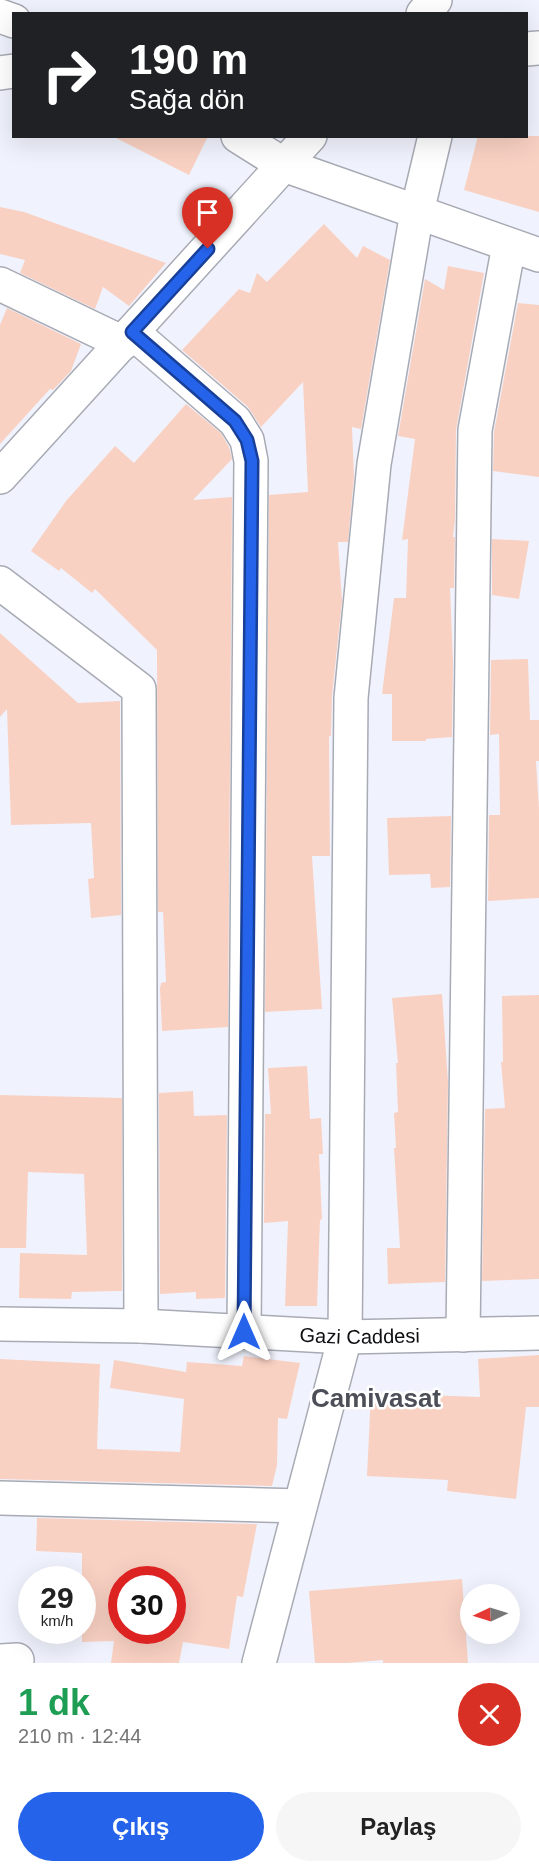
<!DOCTYPE html>
<html lang="tr">
<head>
<meta charset="utf-8">
<style>
	:root { --surface:#fff; --page:#f6f6f6; --text:#222; --muted:#767676; --accent:#2563eb }
	body { margin:0; font-family:Arial,sans-serif; background:var(--page); color:var(--text); height:100vh; display:flex; flex-direction:column; font-size:22px; white-space:nowrap }
	* { box-sizing:border-box; margin:0 }
	p { font-size:20px; color:var(--muted) }
	.icon { flex:none; width:33px; height:33px; fill:none; stroke:currentColor; stroke-width:2; stroke-linecap:round; stroke-linejoin:round }
	.map { position:relative; height:1663px; overflow:hidden }
	.sheet { display:flex; flex-direction:column; background:var(--surface); flex:1 }
	.sheet>* { flex:none }
	.top-card { position:absolute; left:12px; top:12px; width:516px; height:126px; border-radius:0px; box-shadow:0 6px 24px #0002; background:#202124; color:#fff; overflow:hidden }
	.needle { width:39px; rotate:266deg }
	.buttons { position:absolute; left:460px; top:1584px; display:grid; gap:12px }
	.buttons a { display:grid; place-items:center; width:60px; height:60px; border-radius:50%; background:var(--surface); box-shadow:0 6px 24px #0002; font-size:30px }
	.speed { position:absolute; left:18px; top:1566px; display:flex; gap:12px; font-size:30px; font-weight:700; text-align:center }
	.speed>* { display:grid; place-content:center; width:78px; height:78px; border-radius:50%; background:var(--surface); box-shadow:0 6px 24px #0002; line-height:1 }
	.speed small { font-size:15px; font-weight:400 }
	.speed .limit { border:9px solid #d22; background:#fff; color:#111 }
	.pin { position:absolute; display:grid; place-items:center; width:51px; height:51px; color:#fff; margin:-62px -26px; border-radius:50% 50% 50% 0; rotate:-45deg; box-shadow:0 0 6px #0007 }
	.pin .icon { rotate:45deg }
	.me { position:absolute; width:66px; margin:-33px; rotate:0deg; stroke-linejoin:round; filter:drop-shadow(0 0 4px #0008) }
	.turn { display:flex; align-items:center; gap:21px; height:126px; padding:0 18px; font-size:27px }
	.turn .icon { width:78px; height:78px; stroke-width:2.5 }
	.turn b { display:block; font-size:42px; line-height:51px }
	.round { display:grid; place-items:center; flex:none; width:63px; height:63px; border-radius:32px; background:var(--page) }
	.summary { display:flex; align-items:center; justify-content:space-between; height:102px; padding:0 18px }
	h1 { font-size:36px; font-weight:600; line-height:45px; color:#1e9e55 }
	.primary-button { display:flex; gap:12px; margin-top:auto; padding:12px 18px }
	.primary-button a { flex:1; height:69px; border-radius:36px; background:var(--accent); color:#fff; font-size:24px; font-weight:600; line-height:69px; text-align:center }
	.primary-button a+a { background:var(--page); color:var(--text) }
	.map>svg:first-child { display:block }
	.building { fill:#f9d1c3; fill-rule:evenodd }
	.lines { fill:none; stroke-linecap:round; stroke-linejoin:round }
	.minor-casing { stroke:#a8abb4; stroke-width:36 }
	.minor { stroke:#fff; stroke-width:33 }
	.route-casing { stroke:#184099; stroke-width:15 }
	.route { stroke:#2563eb; stroke-width:10 }
	.labels { text-anchor:middle; dominant-baseline:central; stroke-width:5; stroke-linejoin:round; paint-order:stroke }
	.street-label { font-size:20px; fill:#0f1013; stroke:#fff }
	.district-label { font-size:26px; font-weight:bold; fill:#4c4f57; stroke:#fff }
</style>
</head>
<body>
<div class="map">
<svg width="539" height="1663" viewBox="0 0 539 1663">
	<rect width="100%" height="100%" fill="#f0f3fd"/>
	<path class="building" d="M112,136h96l-19,39z
		M478,136h61v76l-75,-22z
		M0,207l24,5 142,51 -37,43 -26,-19 -8,22 -75,-36 5,-13 -25,-6z
		M324,224l33,34 6,-12 27,14 -29,169 -9,-2 2,49 -6,66h-10l4,59 -10,95 -1,40h-2l1,120h-18l10,153 -57,3 4,-517 39,-3 -5,-110 -42,45 -13,-20 -66,-57 57,-61 11,4 7,-20 10,9z
		M448,266l36,7 -28,157 -1,90 -2,17h2l-1,51h-4l3,73 -1,76 -26,2v2h-34v-47h-10l12,-96h12l2,-59 -6,1 13,-101 -17,-3 27,-157 19,11z
		M518,303l21,2v172l-46,-6 1,-39z
		M7,308l74,36 -10,27 -18,19 -3,-1 -50,55v-119z
		M186,404l35,29 8,14 3,12 -39,41 39,-3 -4,530 -66,4 -2,-42 1,-6 5,-1 -3,-70h-5l-1,-262 -62,-61 -3,4 -31,-25 -2,3 -28,-20 35,-50 49,-55 19,17z
		M492,539l37,2 -10,58 -27,-4z
		M0,633l78,70 42,-2 1,214 -30,3 -3,-39 6,-1 -3,-55 -80,2 -4,-116 -7,8z
		M528,659l2,61h9v41h-3l3,48v89l-51,3 1,-86h11l-1,-81 -9,1 1,-75z
		M451,816l-1,71 -19,1 -1,-14 -41,1 -2,-57z
		M442,994l6,88 -3,200 -57,2 -1,-36h13l-6,-100h2l-2,-35 4,-1 -2,-49h2l-6,-65z
		M539,995v284l-57,2 3,-172 20,-1 -4,-46h2l-1,-66z
		M307,1066l3,53 11,-1 2,36h-4l3,65 -2,1 -3,86h-32l3,-85 -24,2 1,-109h6l-3,-46z
		M193,1091l1,25 33,-1 -2,183 -29,1v-7l-36,2 -1,-201z
		M0,1095l122,3v193l-50,1 -1,7 -52,-1 1,-45 67,2 -3,-81 -56,-2 -2,76h-26z
		M539,1355v52h-13l-10,92 -69,-8 1,-11 -81,-4 4,-83 109,4 -2,-38z
		M244,1356l56,7 -13,56 -9,-1 -1,47 -5,21 -272,-7v-120l100,5 -3,85 83,3 4,-53 -74,-11 4,-28 72,12 1,-10 55,4z
		M37,1518l220,6 -14,73 -6,-1 -8,53 -46,-7 -4,21h-68l3,-22 -32,1v-89l-46,-2zM122,1580h50v50h-50z
		M462,1579l6,84h-85v-3l-36,3h-32l-6,-72z"/>
	<g class="lines">
		<g class="minor-casing">
			<g id="minor">
				<path d="M423,14l12,-14"/>
				<path d="M0,16l14,5"/>
				<path d="M526,49l13,-1"/>
				<path d="M0,73l14,-2"/>
				<path d="M238,136l46,29 255,90"/>
				<path d="M0,284l123,59"/>
				<path d="M132,332l103,89 12,19 4,21 -7,871"/>
				<path d="M0,477l310,-341"/>
				<path d="M0,583l139,106 2,637"/>
				<path id="s1" d="M0,1324l141,2 204,11 194,-4"/>
				<path d="M463,1335l12,-905 34,-185"/>
				<path d="M0,1498l300,8"/>
				<path d="M0,1661l17,-1 -1,3"/>
				<path d="M259,1663l86,-326 6,-639 23,-234 43,-252 18,-76"/>
			</g>
		</g>
		<use href="#minor" class="minor"/>
	</g>
	<g class="lines">
		<g class="route-casing">
			<path id="route" d="M208,249l-76,83 103,89 12,19 5,21 -8,871"/>
		</g>
		<use href="#route" class="route"/>
	</g>
	<g class="labels">
		<g class="street-label">
			<text stroke="none"><textPath href="#s1" startOffset="360">Gazi Caddesi</textPath></text>
		</g>
		<g class="district-label">
			<text x="376" y="1398">Camivasat</text>
		</g>
	</g>
</svg>
<div class="buttons">
<a><svg class="needle" viewBox="-14 -14 28 28"><path d="M0-13l5 13h-10z" fill="#e53935"/><path d="M0 13l5-13h-10z" fill="#767676"/></svg></a>
</div>
<div class="speed"><div>29<small>km/h</small></div><div class="limit">30</div></div>
<div class="pin" style="left:208px;top:249px;background:#d93025"><svg class="icon" aria-label="arrive" viewBox="0 0 24 24"><path d="M6 21V4h12l-3 4 3 4H6"/></svg></div>
<svg class="me" style="left:244px;top:1332px" viewBox="-20 -20 40 40"><path d="M0-17L14 15 0 8-14 15z" fill="#2563eb" stroke="#fff" stroke-width="4"/></svg>
<div class="top-card">
<div class="turn"><svg class="icon" aria-label="right" viewBox="0 0 24 24"><path d="M7 20v-9h11M14 6l5 5-5 5"/></svg><div><b>190 m</b>Sağa dön</div></div>
</div>
</div>
<section class="sheet">
<div class="summary"><div><h1>1 dk</h1><p>210 m · 12:44</p></div><a class="round" style="background:#d93025;color:#fff"><svg class="icon" aria-label="close" viewBox="0 0 24 24"><path d="M6 6l12 12M18 6L6 18"/></svg></a></div>
<div class="primary-button"><a>Çıkış</a><a>Paylaş</a></div>
</section>
</body>
</html>
